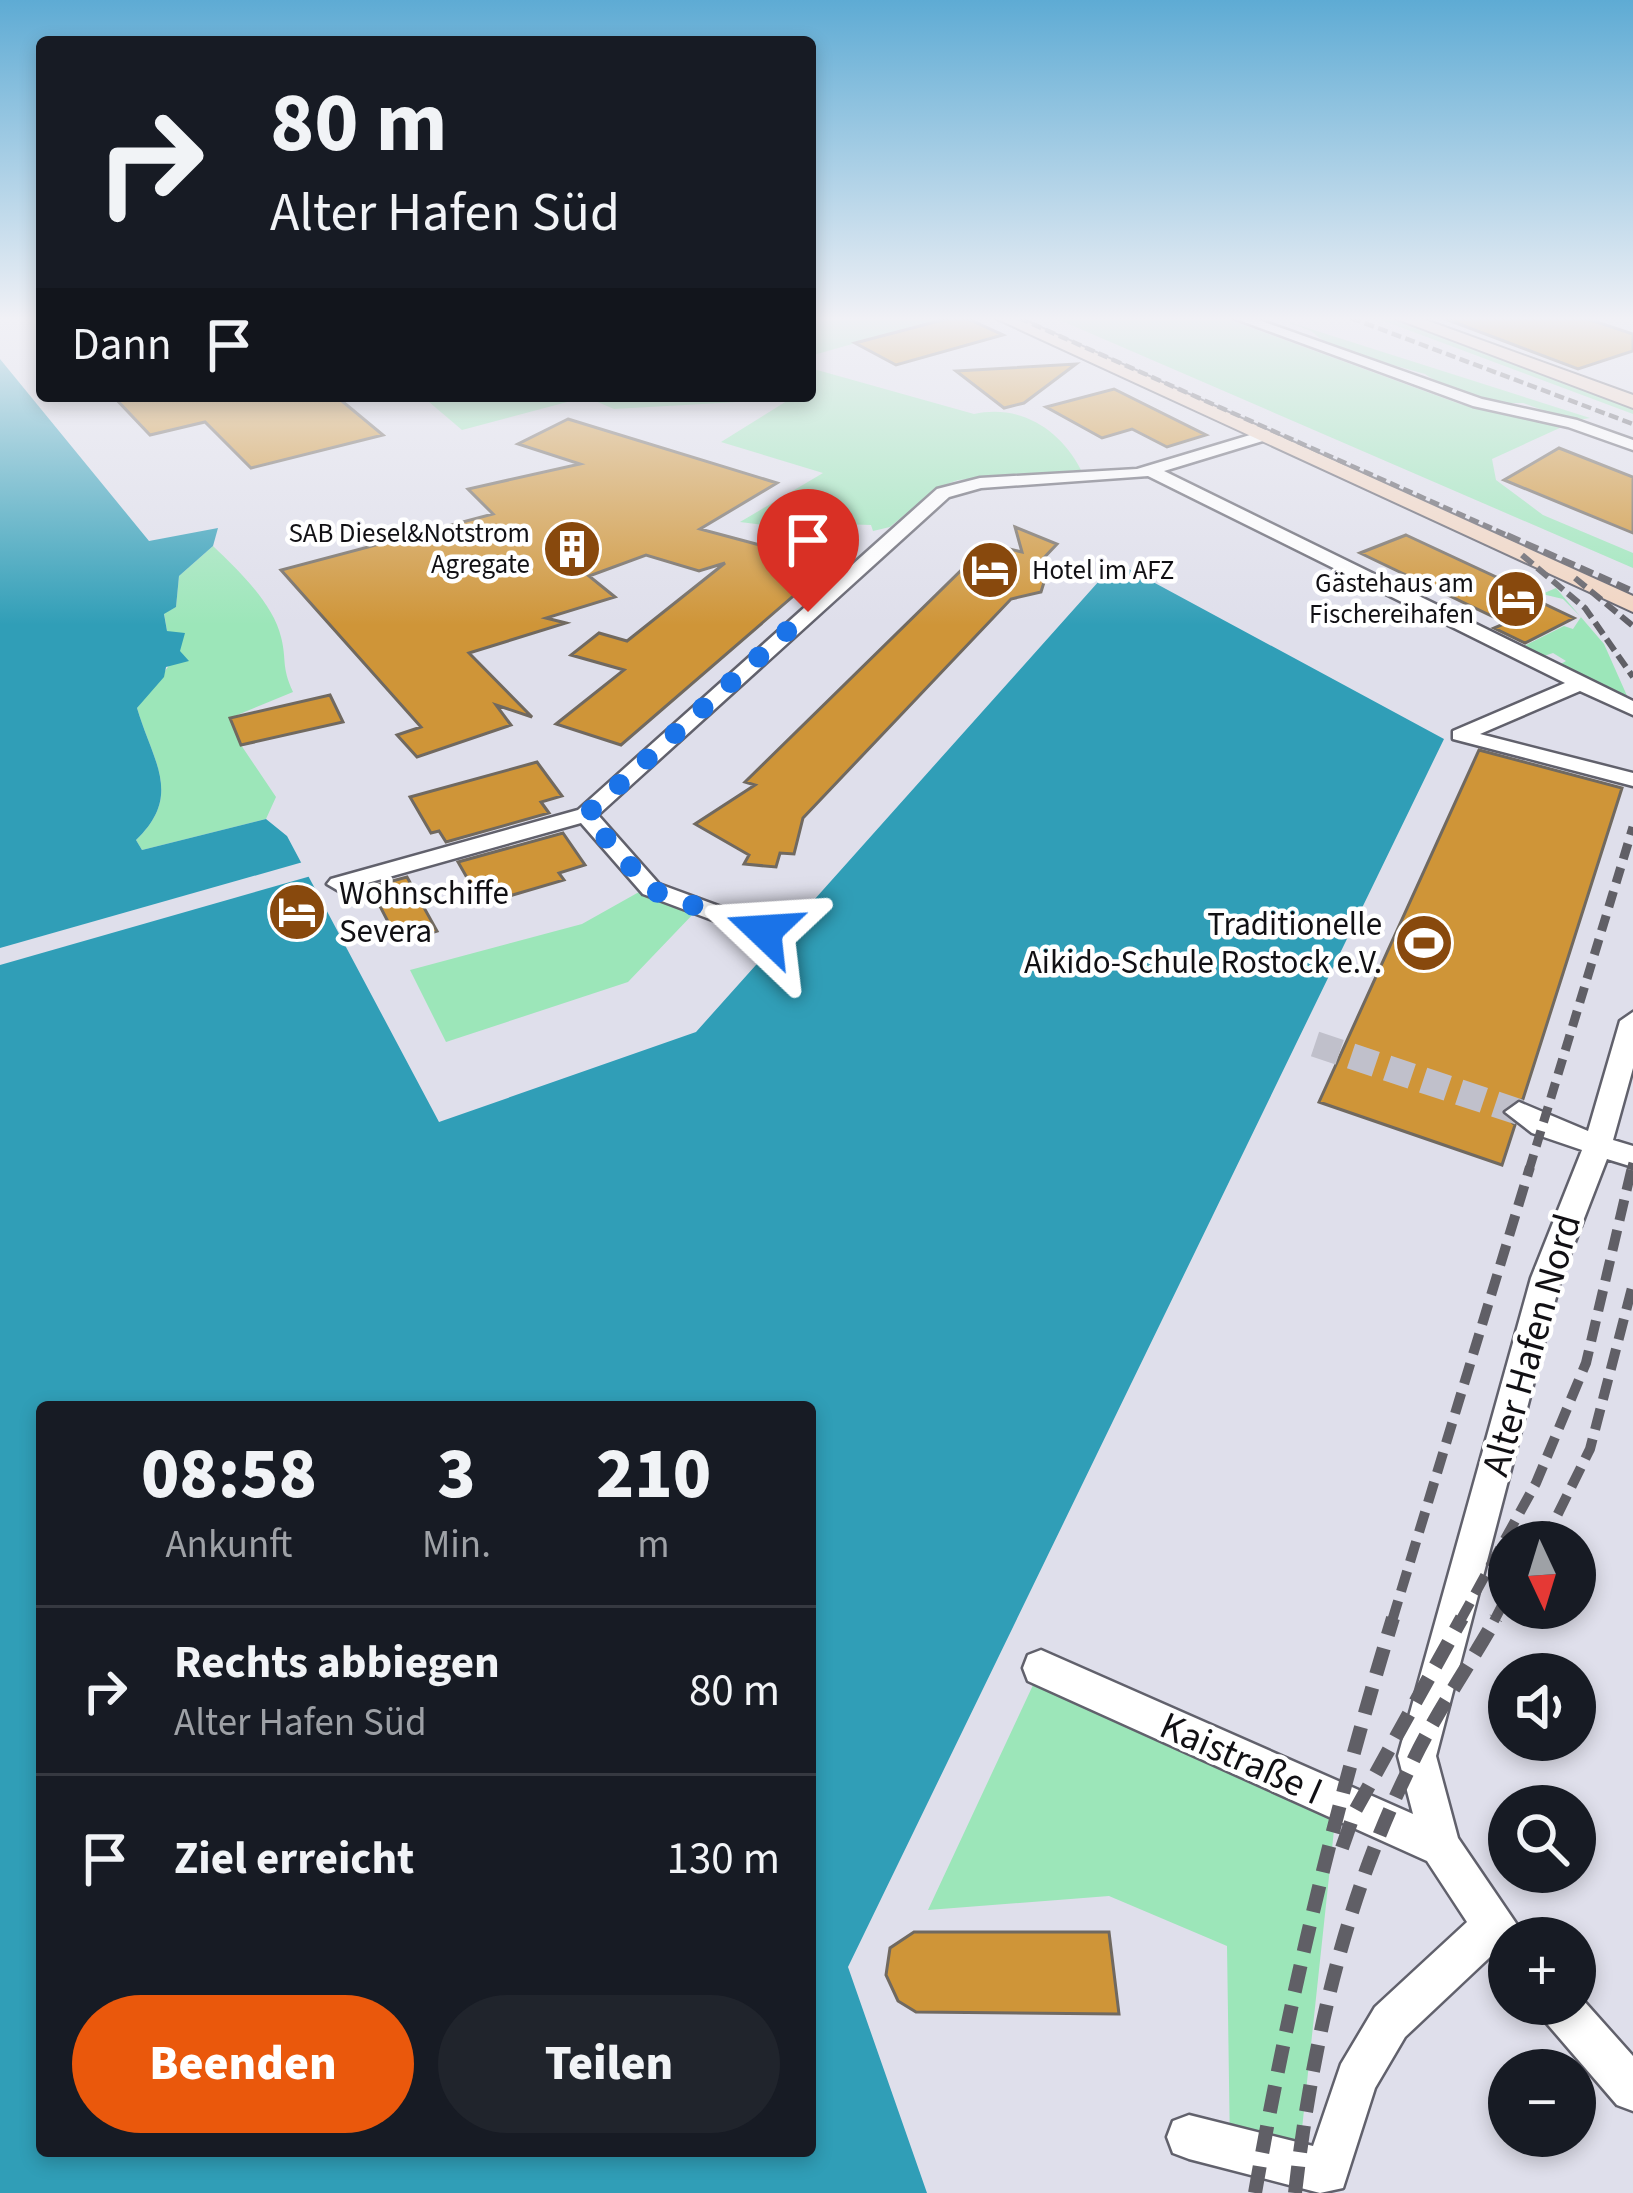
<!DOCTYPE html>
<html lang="de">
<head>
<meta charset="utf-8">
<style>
	:root { --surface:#171b24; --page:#20242c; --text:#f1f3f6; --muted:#9ea1a6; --line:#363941; --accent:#ea580c }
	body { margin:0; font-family:"Source Sans 3",sans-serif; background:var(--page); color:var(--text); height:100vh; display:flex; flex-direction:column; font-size:45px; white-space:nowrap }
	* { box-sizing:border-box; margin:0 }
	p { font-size:39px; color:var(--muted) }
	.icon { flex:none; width:66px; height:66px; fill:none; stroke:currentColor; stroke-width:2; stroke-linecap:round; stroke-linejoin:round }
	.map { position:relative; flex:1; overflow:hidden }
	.details { position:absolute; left:36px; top:1401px; width:780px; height:756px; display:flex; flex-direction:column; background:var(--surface); border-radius:12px; box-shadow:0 6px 18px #0003 }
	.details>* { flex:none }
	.top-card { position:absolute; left:36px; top:36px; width:780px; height:366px; border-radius:12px; box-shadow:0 6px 18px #0003; background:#171b24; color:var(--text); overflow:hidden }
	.needle { width:78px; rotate:176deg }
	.controls { position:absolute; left:1488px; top:1521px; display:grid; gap:24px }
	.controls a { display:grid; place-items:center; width:108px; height:108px; border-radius:50%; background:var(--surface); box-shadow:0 6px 18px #0003; font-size:60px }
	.pin { position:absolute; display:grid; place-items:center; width:102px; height:102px; color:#fff; margin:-123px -51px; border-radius:50% 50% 50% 0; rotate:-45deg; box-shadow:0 0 12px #0007 }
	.pin .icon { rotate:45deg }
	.me { position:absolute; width:132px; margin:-66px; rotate:290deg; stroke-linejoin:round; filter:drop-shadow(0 0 9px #0008) }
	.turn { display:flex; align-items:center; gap:42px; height:252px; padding:0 36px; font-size:54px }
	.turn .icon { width:156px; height:156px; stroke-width:2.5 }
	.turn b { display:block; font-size:84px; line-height:102px }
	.then { display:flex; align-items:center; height:114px; padding:0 36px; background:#0003; gap:24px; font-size:45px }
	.eta { display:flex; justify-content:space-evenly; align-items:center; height:204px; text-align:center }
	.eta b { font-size:72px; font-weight:800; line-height:84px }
	.primary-button { display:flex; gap:24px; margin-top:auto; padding:24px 36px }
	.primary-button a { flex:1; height:138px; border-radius:72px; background:var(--accent); color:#fff; font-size:48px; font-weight:800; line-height:138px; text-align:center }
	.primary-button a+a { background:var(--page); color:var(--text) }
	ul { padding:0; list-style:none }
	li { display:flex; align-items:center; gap:36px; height:168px; padding:0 36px; border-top:3px solid var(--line) }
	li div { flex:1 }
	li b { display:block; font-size:45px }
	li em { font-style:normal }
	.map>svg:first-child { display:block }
	.green { fill:#9ce6b9 }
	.water { fill:#309eb7; fill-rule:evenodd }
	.pier { fill:#dfdfeb }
	.building { fill:#cf9538; stroke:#706960; stroke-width:3 }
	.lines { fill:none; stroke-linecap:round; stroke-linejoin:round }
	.street-tunnel { stroke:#c0c0cb; stroke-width:26; stroke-dasharray:26 12; stroke-linecap:butt }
	.street-casing { stroke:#61616c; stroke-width:5 }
	.secondary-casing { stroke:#61616c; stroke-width:4 }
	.street { fill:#fff; fill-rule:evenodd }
	.secondary { fill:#f1d5c2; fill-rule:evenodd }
	.rail-far4 { stroke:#605f66; stroke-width:4.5; stroke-dasharray:10 4.5; stroke-linecap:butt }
	.rail-far3 { stroke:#605f66; stroke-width:6; stroke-dasharray:14 6; stroke-linecap:butt }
	.rail-far2 { stroke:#605f66; stroke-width:9; stroke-dasharray:16 9; stroke-linecap:butt }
	.rail-far1 { stroke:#605f66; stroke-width:10; stroke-dasharray:21 10; stroke-linecap:butt }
	.rail { stroke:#605f66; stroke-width:14; stroke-dasharray:27 14; stroke-linecap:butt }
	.route { stroke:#1a73e8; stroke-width:21; stroke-dasharray:0 37.8 }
	.labels { text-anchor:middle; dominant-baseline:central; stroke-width:9; stroke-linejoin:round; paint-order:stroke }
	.far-poi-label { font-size:27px; fill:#111014; stroke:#fff; text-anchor:end }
	.poi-label { font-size:33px; fill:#111014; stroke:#fff; text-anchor:start }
	.near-street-label { font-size:39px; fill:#111014; stroke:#fff }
</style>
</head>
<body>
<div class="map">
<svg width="1633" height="2193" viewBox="0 0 1633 2193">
	<rect width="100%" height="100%" fill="#dfdfeb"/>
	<path class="green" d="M810,318h134l-134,38z
		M1055,318h170l235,86 104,22 -72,33 4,21 47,35 90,38v15z
		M1276,318l314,100 -18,3 -49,-18h-34l-43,-15 -21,-14 -93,-26 -21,-17z
		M1376,318h18l239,88v8z
		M810,368l164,46c46,-10 86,15 107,56l-123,10 -21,8 -47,39 -17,4 -2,-6 -64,-2 -2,7 -65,-8 83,-49 -102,-31 69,-43 -176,10 -28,-12 -124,33 -40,-34h388z
		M213,546c25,24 60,57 68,91 6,23 0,29 12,55l-63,26 11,27 35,52 -10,22 -124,31 -6,-10c47,-45 17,-78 1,-132l43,-57 -1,-16 -12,-4 -3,-18 12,-6 3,-31z
		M1556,588l48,56 24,54 -71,-32 9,-5 -13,-8 -12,4 -21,-9 44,-22 9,3 8,-12 -18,-18 -21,-5z
		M639,892l57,19 -68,71 -182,60 -36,-72 172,-46z
		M1041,1668l296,134 -39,364 -68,-17 -3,-203 -118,-50 -181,14z"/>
	<path class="water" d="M0,359l149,182 69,-13 -5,18 -34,30 -3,31 -12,7 3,17 18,2 -5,18 9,10 -23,6 -2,10 -27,31c16,54 46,87 -1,132l6,10 124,-31 21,17 152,286 257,-90 420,-470 328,177 -596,1228 79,226h-927zM42,1407h768v744h-768z"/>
	<path class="pier" d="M303,862l8,14 -311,89v-17z"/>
	<path class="building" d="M950,318h16l37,17 -107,30 -41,-22z
		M1443,318h142l48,16v17l-55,18z
		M1076,364l-52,39 -20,5 -48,-37z
		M1114,389l92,46 -39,12 -35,-18 -30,9 -56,-31z
		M113,396h223l47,39 -132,33 -46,-46 -55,13z
		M568,419l209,64 -77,46 82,22 9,-8 16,5 11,9 2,16 -199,172 -65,-21 68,-54 -53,-15 28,-22 28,8 98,-78 -26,8 -53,-16 -57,21 26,21 -69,21 20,5 -97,30 63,64 -36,-12 15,20 -94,32 -20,-22 24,-8 -140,-157 212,-56 -25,-25 112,-25 -62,-20z
		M1559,448l74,29v56l-129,-53z
		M1015,527l42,17 -18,19 7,13 -5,16 -30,7 -208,219 -9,36 -14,-1 -4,14 -32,-3 5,-9 -54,-31 60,-39 -10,-3 243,-238 34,8z
		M1406,535l129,60 -5,2 44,21 -49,25 -31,-15 12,-5 -146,-70z
		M330,695l13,27 -102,23 -11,-27z
		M1479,750l143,38 -99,311 -22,13 14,13 -13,40 -183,-63z
		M537,762l25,34 -21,6 8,11 -103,29 -7,-11 -8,2 -21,-36z
		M563,833l22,32 -26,8 5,7 -82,24 -24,-42z
		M407,877l30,54 -38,12 -29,-56z
		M914,1932h195l10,82 -203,-2 -18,-11 -12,-26 4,-27z"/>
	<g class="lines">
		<path class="street-tunnel" d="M1315,1044l204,68"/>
		<g class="street-casing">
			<path id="street" d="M1233,318h20l229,81 95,21 56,20v10l-65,-23 -95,-21z
				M1260,432l8,5 -2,3 -102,31 469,230v14l-53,-24 -100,43 153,39v13l-180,-47v-8l112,-48 -417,-207 -167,12 -32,9 -351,318 61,69 114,42 3,5 -3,5h-18l-112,-42 -62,-71 -242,68 -12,-7 4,-5 247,-69 359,-321 43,-11 157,-9z
				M1633,1012v56l-20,72 20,6v21l-26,-8 -46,119 -125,478 22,82 68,100h-17v31l-19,-12 -85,80 -30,51 -32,100 -23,5 -131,-34 -16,-6 -6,-16 6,-16 16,-6 124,31 28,-82 34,-57 92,-85 -40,-61 -399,-180 -5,-13 5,-13 13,-5 372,164 -15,-58 133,-478 51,-128 -50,-17 -27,-21 14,-10 69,29 32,-110z
				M1575,1991l58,65v55l-16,-6 -74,-86 -6,-15h38z"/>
		</g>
		<g class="secondary-casing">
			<path id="secondary" d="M995,318h24l614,278v16z
				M1394,318h26l213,77v13z"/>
		</g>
		<use href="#street" class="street"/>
		<use href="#secondary" class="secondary"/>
		<path class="rail-far4" d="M1019,318l495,220
			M1351,318l282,106"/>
		<path class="rail-far3" d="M1507,535l126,56
			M1522,555l63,53 48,69
			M1575,578l58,48"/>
		<path class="rail-far2" d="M1529,1170l104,-343
			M1631,1170l2,-7"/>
		<path class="rail-far1" d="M1544,1542l46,-93 43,-165
			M1392,1621l138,-454
			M1460,1621l76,-138 50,-120 46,-196
			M1494,1621l15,-29"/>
		<path class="rail" d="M1342,1848l13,-37 107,-193
			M1255,2193c34,-195 80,-385 138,-575
			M1295,2193c17,-148 50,-298 118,-432 24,-50 56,-95 83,-143"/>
	</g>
	<linearGradient id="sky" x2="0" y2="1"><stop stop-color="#5eabd4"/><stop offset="0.51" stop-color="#f1f1f6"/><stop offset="1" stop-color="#f1f1f6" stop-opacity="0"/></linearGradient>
	<rect width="1633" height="625" fill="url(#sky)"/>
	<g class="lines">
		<path class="route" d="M764,931l-113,-41 -65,-75 222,-203"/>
	</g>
	<defs>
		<g id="building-disc" transform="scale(3)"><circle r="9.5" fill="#88490d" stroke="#fff"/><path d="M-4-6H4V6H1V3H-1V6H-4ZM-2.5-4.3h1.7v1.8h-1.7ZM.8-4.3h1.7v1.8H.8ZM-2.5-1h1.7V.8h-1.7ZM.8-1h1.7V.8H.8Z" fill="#fff"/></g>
		<g id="hotel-disc" transform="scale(3)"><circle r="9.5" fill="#88490d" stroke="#fff"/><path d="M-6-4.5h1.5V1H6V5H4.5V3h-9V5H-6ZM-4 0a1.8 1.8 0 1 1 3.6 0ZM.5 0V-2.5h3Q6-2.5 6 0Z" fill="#fff"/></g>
		<g id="stadium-disc" transform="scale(3)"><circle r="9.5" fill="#88490d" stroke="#fff"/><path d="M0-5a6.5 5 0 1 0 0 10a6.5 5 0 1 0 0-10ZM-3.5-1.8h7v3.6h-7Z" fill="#fff"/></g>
	</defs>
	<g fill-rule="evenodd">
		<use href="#building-disc" x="572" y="549"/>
		<use href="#hotel-disc" x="990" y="570"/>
		<use href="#hotel-disc" x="1516" y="599"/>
		<use href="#hotel-disc" x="297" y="912"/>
		<use href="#stadium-disc" x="1424" y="943"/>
	</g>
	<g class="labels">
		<g class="far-poi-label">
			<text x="530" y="533">SAB Diesel&amp;Notstrom<tspan x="530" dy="31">Agregate</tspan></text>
			<text x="1032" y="570" text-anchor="start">Hotel im AFZ</text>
			<text x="1474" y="583">Gästehaus am<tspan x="1474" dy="31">Fischereihafen</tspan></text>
		</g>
		<g class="poi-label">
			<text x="339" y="893">Wohnschiffe<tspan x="339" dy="38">Severa</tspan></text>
			<text x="1382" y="924" text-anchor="end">Traditionelle<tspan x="1382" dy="38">Aikido-Schule Rostock e.V.</tspan></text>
		</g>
		<g class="near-street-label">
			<text transform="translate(1532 1345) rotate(-74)">Alter Hafen Nord</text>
			<text transform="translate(1241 1759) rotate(24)">Kaistraße I</text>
		</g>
	</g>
</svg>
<div class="controls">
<a><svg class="needle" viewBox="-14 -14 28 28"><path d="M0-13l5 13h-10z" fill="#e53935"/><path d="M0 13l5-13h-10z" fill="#9ea1a6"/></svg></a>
<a><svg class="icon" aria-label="sound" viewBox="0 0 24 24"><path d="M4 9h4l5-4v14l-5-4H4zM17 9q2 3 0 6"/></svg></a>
<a><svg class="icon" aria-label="search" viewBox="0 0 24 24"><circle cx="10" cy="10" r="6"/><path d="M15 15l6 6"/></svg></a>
<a>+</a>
<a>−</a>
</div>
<div class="pin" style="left:808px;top:612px;background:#d93025"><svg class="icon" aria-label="arrive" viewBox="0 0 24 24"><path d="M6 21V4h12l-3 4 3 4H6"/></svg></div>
<svg class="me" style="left:764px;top:931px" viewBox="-20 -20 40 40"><path d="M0-17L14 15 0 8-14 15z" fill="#1a73e8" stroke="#fff" stroke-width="4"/></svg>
<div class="top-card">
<div class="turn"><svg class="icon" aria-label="right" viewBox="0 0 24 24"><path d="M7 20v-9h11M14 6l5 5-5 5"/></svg><div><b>80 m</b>Alter Hafen Süd</div></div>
<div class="then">Dann<svg class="icon" aria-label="arrive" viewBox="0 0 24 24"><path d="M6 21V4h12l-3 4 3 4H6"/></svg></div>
</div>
<section class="details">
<div class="eta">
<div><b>08:58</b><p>Ankunft</p></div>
<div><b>3</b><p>Min.</p></div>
<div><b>210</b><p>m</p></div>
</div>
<ul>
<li><svg class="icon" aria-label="right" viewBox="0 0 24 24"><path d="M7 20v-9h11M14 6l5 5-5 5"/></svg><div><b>Rechts abbiegen</b><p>Alter Hafen Süd</p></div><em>80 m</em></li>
<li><svg class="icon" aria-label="arrive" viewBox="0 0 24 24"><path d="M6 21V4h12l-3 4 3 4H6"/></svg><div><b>Ziel erreicht</b></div><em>130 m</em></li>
</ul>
<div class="primary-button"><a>Beenden</a><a>Teilen</a></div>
</section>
</div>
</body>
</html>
